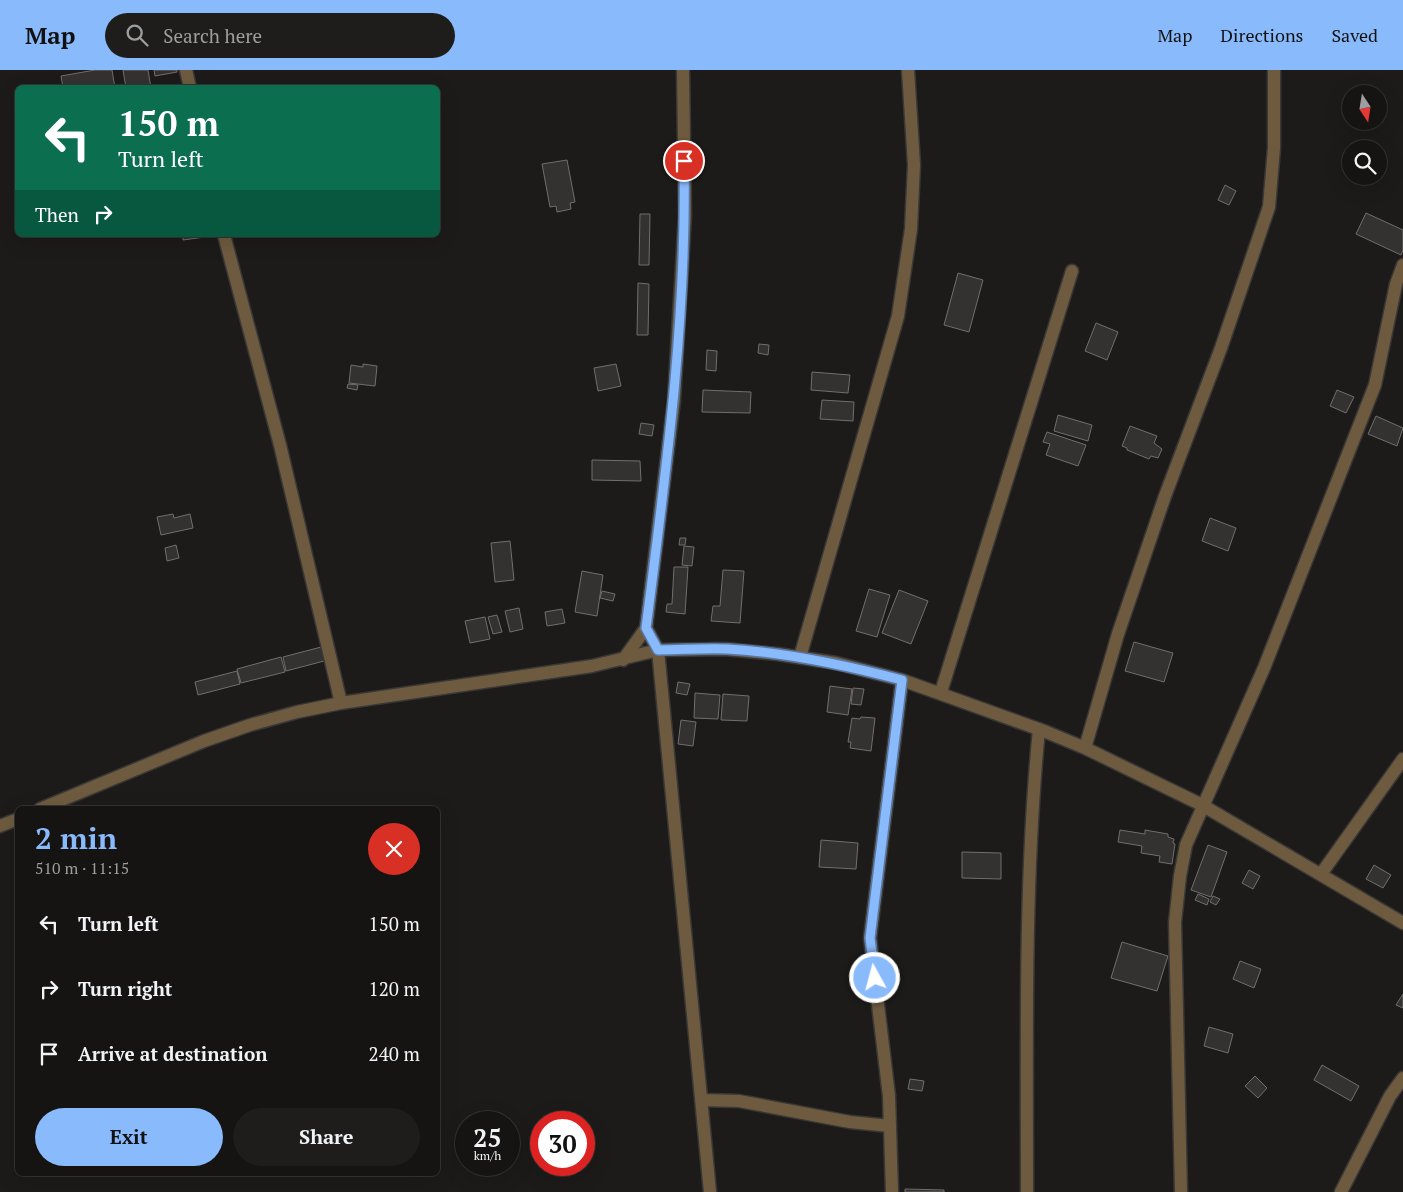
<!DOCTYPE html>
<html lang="en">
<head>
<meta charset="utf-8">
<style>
	:root { --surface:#151413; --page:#1e1d1c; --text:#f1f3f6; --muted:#9d9ea0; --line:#343333; --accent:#89bafc }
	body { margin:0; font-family:"PT Serif",serif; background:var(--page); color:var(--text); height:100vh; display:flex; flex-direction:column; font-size:19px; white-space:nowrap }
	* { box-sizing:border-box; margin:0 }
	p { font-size:16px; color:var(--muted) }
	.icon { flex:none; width:28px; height:28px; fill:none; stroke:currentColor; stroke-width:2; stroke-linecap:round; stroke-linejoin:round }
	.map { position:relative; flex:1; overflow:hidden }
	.panel { position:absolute; left:15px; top:736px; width:425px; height:370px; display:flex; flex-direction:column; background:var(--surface); border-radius:8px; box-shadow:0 5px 20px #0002,0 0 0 1px var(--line) }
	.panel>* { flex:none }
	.guide { position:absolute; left:15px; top:15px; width:425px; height:152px; border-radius:8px; box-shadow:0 5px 20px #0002,0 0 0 1px var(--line); background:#0b6e4f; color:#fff; overflow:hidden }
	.needle { width:32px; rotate:168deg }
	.tools { position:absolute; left:1342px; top:15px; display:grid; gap:10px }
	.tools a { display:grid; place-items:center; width:45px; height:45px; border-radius:50%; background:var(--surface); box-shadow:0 5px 20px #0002,0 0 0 1px var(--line); font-size:25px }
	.speed { position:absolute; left:455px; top:1041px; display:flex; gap:10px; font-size:25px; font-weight:700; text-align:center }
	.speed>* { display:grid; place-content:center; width:65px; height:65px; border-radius:50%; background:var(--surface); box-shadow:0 5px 20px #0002,0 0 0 1px var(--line); line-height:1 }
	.speed small { font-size:12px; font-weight:400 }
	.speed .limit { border:8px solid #d22; background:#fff; color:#111 }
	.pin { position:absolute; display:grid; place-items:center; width:42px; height:42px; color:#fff; margin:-21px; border:2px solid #fff; border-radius:50%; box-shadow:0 1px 5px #0007 }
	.me { position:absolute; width:55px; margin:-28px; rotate:353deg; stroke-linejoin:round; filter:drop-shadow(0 0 4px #0008) }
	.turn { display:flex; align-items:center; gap:18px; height:105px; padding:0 20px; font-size:22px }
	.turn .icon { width:65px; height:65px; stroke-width:2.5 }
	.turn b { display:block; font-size:35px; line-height:42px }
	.then { display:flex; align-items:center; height:48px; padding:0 20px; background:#0003; gap:10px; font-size:19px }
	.round { display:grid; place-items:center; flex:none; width:52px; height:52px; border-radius:26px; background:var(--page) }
	.head { display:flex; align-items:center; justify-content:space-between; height:85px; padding:0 20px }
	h1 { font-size:30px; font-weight:700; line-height:38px; color:var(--accent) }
	.button { display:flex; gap:10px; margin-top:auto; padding:10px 20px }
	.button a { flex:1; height:58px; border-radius:30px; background:var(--accent); color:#111; font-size:20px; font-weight:700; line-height:58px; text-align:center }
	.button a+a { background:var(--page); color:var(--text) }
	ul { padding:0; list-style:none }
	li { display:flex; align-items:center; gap:15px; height:65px; padding:0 20px }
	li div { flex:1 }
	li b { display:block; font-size:19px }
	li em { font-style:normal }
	header { display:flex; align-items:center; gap:30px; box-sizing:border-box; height:70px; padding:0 25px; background:var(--accent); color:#111 }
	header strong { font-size:24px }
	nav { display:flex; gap:28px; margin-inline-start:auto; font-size:18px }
	.search { width:350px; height:45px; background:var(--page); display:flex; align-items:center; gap:12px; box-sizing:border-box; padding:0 18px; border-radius:28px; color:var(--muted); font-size:19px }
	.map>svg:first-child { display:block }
	.building { fill:#343230; stroke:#716e6d }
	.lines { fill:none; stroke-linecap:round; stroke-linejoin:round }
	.minor-casing { stroke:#393836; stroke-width:15 }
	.minor { stroke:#6e5b3f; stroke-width:12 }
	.route-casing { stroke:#5979a4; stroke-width:12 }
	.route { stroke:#89bafc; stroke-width:9 }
</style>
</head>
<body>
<header>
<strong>Map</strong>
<div class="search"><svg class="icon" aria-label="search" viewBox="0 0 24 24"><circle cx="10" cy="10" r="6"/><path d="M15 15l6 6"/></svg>Search here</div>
<nav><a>Map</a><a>Directions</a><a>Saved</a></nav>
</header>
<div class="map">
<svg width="1403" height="1122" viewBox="0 0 1403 1122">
	<rect width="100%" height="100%" fill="#1c1b19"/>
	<path class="building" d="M95,0h17l3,18h-52l-2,-12z
		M123,0h25l3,18h-25z
		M154,0h23v2l-22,4z
		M567,90l8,42 -5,1 1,6 -14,3 -1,-6 -6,1 -8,-43z
		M1225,115l11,6 -7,14 -11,-5z
		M1366,143l37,17v20l-2,5 -45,-21z
		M640,144h10l-1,51h-10z
		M183,165h22v2l-22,3z
		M958,203l25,7 -14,52 -25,-7z
		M638,213l11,1 -1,51h-11z
		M1096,253l22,9 -11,28 -22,-9z
		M759,274l10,1 -1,10 -10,-2z
		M707,280l10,1 -1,20 -10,-1z
		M363,294l14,2 -2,20 -26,-3 2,-18 12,2z
		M616,294l5,22 -23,5 -4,-23z
		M812,302l38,3 -2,18 -37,-3z
		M348,314l10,1 -1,5 -10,-2z
		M703,320l48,2 -1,21 -48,-1z
		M1337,320l17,7 -8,16 -16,-7z
		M822,330l32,2 -1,19 -33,-2z
		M1058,345l34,10 -4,16 -34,-10z
		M1376,346l27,12 -6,18 -29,-12z
		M641,353l13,2 -2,11 -13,-2z
		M1130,356l27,10 -3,7 8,6 -4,9 -7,-2 -2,3 -22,-9v-2l-5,-2z
		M1047,362l39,13 -8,21 -32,-11 4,-11 -7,-2z
		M592,390l48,1 1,20 -49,-1z
		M173,444l1,4 16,-4 3,14 -32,7 -4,-18z
		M1210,448l26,10 -8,23 -26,-10z
		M680,468h6l-1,7h-6z
		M510,471l4,39 -19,2 -4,-39z
		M176,475l3,13 -12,3 -2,-13z
		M684,476l10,1 -2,19 -10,-1z
		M674,497h14l-3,47 -19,-2 1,-8h5z
		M723,500l21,1 -4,52 -29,-2 2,-15h7z
		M582,501l21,4 -6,41 -22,-4z
		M869,519l21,6 -13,42 -21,-6z
		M899,520l29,11 -17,43 -29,-11z
		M602,521l13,3 -2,7 -13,-3z
		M519,538l4,21 -13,3 -5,-21z
		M562,539l3,14 -18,3 -2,-14z
		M497,545l5,17 -9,2 -5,-17z
		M485,547l5,22 -20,4 -5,-22z
		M1134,572l39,11 -9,29 -39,-11z
		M325,576l3,14 -42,11 -3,-14z
		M281,587l4,15 -44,11 -4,-14z
		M237,601l3,13 -42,11 -3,-13z
		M678,612l12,2 -3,11 -11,-2z
		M830,616l22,3 -4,26 -21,-3z
		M853,618l11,1 -3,16 -10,-1z
		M695,623l25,2 -2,24 -24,-1z
		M723,624l26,2 -2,25 -26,-1z
		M861,647l14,1 -4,33 -21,-3 1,-6h-3l4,-24 8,1z
		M681,650l15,2 -3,24 -15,-2z
		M1120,760l25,4v-4l23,4v3l6,2 -1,4 2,1 -3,20 -13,-2 1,-6 -19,-3 1,-7 -24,-4z
		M821,770l37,3 -2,26 -37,-2z
		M1208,775l19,7 -16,45 -20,-7z
		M962,782l39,1v26l-39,-1z
		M1374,795l17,10 -8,13 -17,-9z
		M1249,800l11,6 -7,13 -11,-6z
		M1198,824l11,5 -2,6 -12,-5z
		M1213,826l7,3 -4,6 -6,-3z
		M1122,872l46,14 -11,35 -46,-13z
		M1240,891l21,8 -7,19 -21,-9z
		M1403,924v14l-7,-3z
		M1209,957l24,7 -5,19 -24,-7z
		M1322,995l37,21 -8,15 -37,-21z
		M1255,1006l12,12 -9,10 -13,-12z
		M910,1009l14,2 -2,10 -14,-2z
		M905,1119l39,1v2h-39z"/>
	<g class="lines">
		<g class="minor-casing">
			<path id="minor" d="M186,0l4,18
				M224,165l56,210 61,258
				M646,558l12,22 52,542
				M800,587l98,-341 13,-87 3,-64 -6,-95
				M623,590l23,-32 28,-228 11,-185 -2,-145
				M941,622l131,-421
				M1085,678l33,-114 47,-138 56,-148 48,-141 5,-59v-78
				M40,739l164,-68 46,-16 47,-13 44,-9 251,-37 66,-16 67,-1 52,5 59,9 66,17 142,51 41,17 117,57 201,118
				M0,756l18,-7
				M1321,804l82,-115
				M701,1030l38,1 111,21 40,4
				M892,1122l-3,-96 -19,-158 32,-258
				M1027,1122c0,-154 -3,-310 12,-463
				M1181,1122l-6,-270 5,-46 6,-31 78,-177 111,-283 21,-101 7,-19
				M1341,1122l49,-96 13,-18"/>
		</g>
		<use href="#minor" class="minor"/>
	</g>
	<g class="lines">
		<g class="route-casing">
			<path id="route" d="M684,91c3,157 -18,311 -38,467l12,22c23,0 46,-2 69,-1 59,3 118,16 175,31l-32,258 5,40"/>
		</g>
		<use href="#route" class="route"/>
	</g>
</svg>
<div class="tools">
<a><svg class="needle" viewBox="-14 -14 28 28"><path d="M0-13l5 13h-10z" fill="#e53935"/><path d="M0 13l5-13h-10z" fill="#9d9ea0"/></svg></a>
<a><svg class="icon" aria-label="search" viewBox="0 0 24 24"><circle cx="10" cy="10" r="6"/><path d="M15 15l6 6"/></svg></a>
</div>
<div class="speed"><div>25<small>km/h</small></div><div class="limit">30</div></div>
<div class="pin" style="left:684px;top:91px;background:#d93025"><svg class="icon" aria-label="arrive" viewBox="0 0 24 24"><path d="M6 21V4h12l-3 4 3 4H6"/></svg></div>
<svg class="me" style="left:875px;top:908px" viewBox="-20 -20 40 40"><circle r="17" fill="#89bafc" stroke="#fff" stroke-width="3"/><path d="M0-11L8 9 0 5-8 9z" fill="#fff"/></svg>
<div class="guide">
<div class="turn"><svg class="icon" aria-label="left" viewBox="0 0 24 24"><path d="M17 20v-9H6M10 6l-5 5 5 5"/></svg><div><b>150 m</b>Turn left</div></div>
<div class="then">Then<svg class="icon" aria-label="right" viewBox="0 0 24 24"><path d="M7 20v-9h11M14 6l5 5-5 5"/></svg></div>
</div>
<section class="panel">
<div class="head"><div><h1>2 min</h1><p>510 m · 11:15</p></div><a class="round" style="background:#d93025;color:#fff"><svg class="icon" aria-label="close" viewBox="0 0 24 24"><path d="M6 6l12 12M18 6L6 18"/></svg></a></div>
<ul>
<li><svg class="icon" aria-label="left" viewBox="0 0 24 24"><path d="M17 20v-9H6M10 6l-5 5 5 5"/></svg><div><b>Turn left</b></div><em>150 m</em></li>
<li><svg class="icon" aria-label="right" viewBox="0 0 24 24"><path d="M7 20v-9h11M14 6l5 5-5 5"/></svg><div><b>Turn right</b></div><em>120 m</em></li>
<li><svg class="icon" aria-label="arrive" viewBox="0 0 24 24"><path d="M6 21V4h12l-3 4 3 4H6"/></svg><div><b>Arrive at destination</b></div><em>240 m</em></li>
</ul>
<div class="button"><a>Exit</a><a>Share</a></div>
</section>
</div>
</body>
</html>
